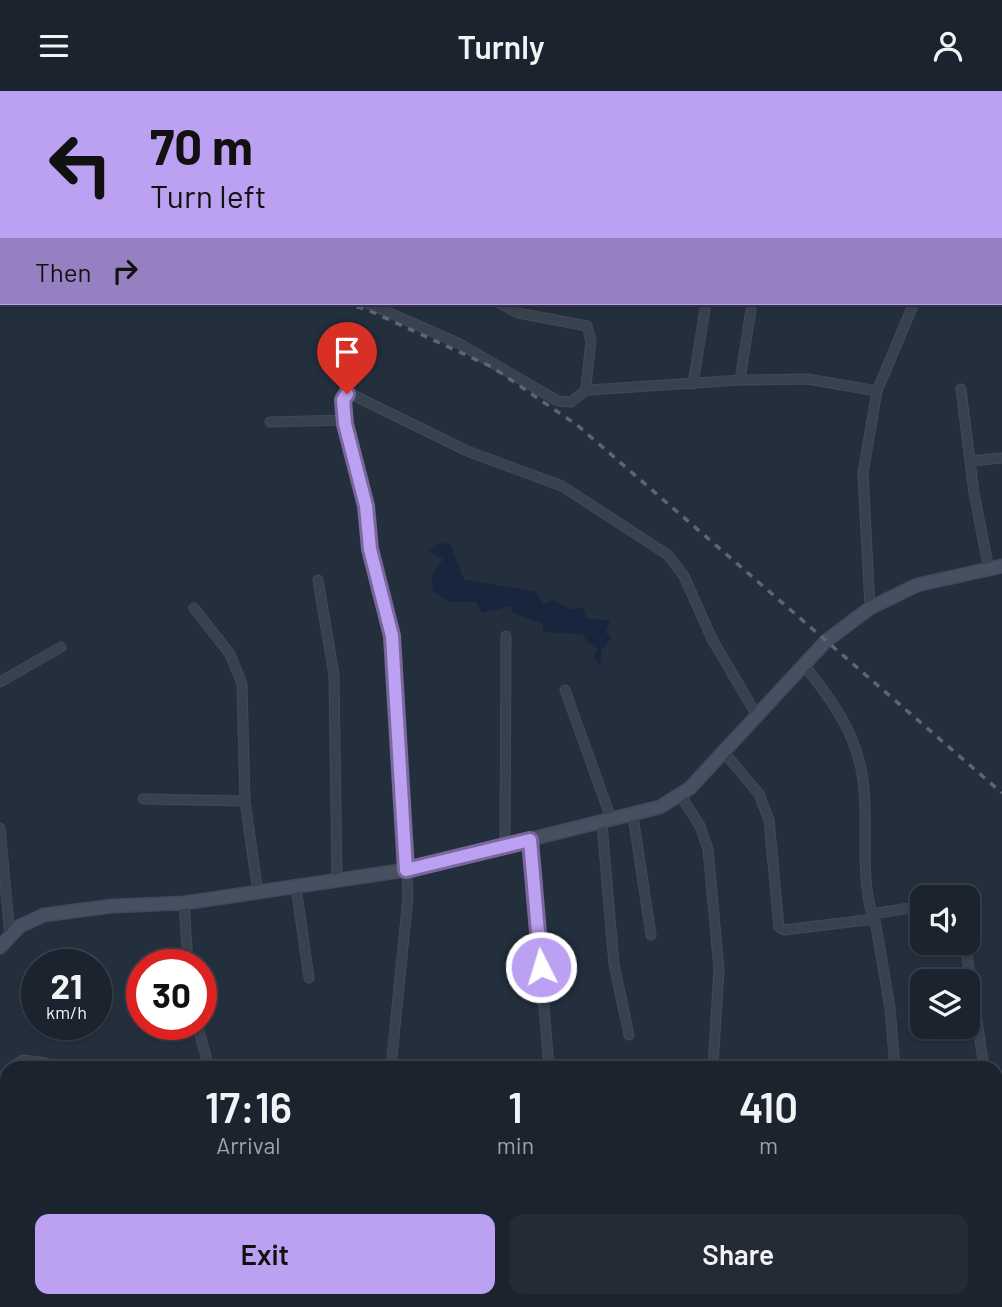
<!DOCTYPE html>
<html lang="en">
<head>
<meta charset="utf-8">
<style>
	:root { --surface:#1b232e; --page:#242b36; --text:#f1f3f6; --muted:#a0a4aa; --line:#39404a; --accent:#bca0f2 }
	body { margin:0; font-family:Barlow,sans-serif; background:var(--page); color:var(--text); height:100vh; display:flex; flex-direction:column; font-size:26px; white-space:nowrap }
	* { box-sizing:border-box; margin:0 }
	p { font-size:23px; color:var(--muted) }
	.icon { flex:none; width:38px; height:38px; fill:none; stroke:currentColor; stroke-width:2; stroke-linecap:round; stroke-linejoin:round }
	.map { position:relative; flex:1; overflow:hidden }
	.drawer { position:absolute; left:0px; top:970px; width:1003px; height:247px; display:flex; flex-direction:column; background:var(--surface); border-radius:21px 21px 0 0; box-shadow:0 2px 5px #0004,0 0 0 2px var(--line) }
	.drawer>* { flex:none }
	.top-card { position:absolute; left:0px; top:0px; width:1003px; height:214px; box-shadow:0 2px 5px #0004,0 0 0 2px var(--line); background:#bca0f2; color:#111; overflow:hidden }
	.fabs { position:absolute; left:910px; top:794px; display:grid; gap:14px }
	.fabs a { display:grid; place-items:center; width:70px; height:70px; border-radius:14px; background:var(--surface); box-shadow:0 2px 5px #0004,0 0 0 2px var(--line); font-size:35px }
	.speed { position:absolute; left:21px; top:858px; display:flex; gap:14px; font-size:35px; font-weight:700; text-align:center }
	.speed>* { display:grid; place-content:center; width:91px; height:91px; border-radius:50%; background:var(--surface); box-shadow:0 2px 5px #0004,0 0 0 2px var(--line); line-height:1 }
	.speed small { font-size:18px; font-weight:400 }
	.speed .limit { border:10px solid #d22; background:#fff; color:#111 }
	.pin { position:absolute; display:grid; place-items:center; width:60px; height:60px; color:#fff; margin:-72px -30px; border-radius:50% 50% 50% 0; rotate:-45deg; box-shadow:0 0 7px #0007 }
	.pin .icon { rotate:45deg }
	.me { position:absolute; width:77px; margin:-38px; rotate:355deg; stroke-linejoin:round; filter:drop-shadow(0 0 5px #0008) }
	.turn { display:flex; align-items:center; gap:24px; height:147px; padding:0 35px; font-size:32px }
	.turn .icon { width:91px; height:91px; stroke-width:2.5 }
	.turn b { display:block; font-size:49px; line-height:60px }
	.then { display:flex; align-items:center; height:66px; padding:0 35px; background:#0003; gap:14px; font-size:26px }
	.eta { display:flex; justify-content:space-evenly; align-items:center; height:119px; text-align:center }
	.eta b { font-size:42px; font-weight:600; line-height:49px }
	.button { display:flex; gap:14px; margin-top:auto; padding:14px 35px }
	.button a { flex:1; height:80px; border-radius:14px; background:var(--accent); color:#111; font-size:28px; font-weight:600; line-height:80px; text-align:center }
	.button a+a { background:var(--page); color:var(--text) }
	header { display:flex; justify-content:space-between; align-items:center; height:91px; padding:0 35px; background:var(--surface); font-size:32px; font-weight:600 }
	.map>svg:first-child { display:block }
	.water { fill:#17263c }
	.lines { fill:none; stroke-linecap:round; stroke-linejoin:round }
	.street-casing { stroke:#414a57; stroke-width:11 }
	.secondary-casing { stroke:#414a57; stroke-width:15 }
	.street { stroke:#38414e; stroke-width:9 }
	.secondary { stroke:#465061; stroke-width:12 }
	.rail { stroke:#5a6575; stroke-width:3.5; stroke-dasharray:7 7; stroke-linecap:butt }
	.route-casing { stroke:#7a689d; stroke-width:18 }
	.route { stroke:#bca0f2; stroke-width:12 }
</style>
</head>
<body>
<header><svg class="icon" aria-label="menu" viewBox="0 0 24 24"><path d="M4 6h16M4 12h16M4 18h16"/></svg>Turnly<svg class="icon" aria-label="person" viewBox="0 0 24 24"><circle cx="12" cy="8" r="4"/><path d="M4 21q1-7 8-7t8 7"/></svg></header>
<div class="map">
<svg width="1002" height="1216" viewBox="0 0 1002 1216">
	<rect width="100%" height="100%" fill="#242f3e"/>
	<path class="water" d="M439,452l11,1 14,36 71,11 9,13 9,-4 16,9 14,-1 3,10 24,3 -4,12 6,5 -10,11 -2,15 -6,-6 3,-10 -10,-6 -4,-8 -40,-2v-8l-29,-11 -4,-7 -28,7 -6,-11h-27l-16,-11 -1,-15 11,-17 -15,-8z"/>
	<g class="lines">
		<g class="street-casing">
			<path id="street" d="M542,0l7,2
				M753,0l3,2
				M953,0v2
				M615,2l1,-2
				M367,212l91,40 100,58 13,1 16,-13
				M499,212l19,10 69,13 4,15 -5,45 3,4 151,-10 68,-1 69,12
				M740,289l12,-77
				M693,293l13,-81
				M961,298l13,104 15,77
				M344,306l5,-45
				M270,331l74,-2
				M970,370l32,-3
				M318,489l16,95 3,204
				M194,517l36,46 12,30 3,117 13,92
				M870,517l-7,-135 14,-82 37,-88
				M804,574c28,35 53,69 59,115 6,44 -3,88 8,131l7,2 44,-7
				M0,591l61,-35
				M565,599l47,131
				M723,660l36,43 10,26 10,107 5,3 90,-11
				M681,705l19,30 8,23 11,120 -6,98
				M143,708l102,2
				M633,725l18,119
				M602,733l12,140 15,71
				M0,737l10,108
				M530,749l19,227
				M505,755l1,-210
				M296,796l13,91
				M184,812l4,61
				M874,823l16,94 5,59
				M965,852l19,124
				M197,933l12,43
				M12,976l11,-7 23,3
				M391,976l17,-170 -9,-196 -7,-65 -22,-87 -6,-54 -19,-71 -1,-27 7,-3 116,57 95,35 106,69 16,21 28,63 44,75
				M0,991l7,-8
				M996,1059l4,-28
				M0,1091h7
				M0,1123l7,59
				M246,1209l1,7
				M639,1209l1,7
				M6,1216l1,-8
				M509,1216l31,-7"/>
		</g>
		<g class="secondary-casing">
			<path id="secondary" d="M0,856l20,-21 24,-11 68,-9 72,-3 222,-33 254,-63 30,-19 136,-147 44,-33 47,-23 85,-19"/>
		</g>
		<use href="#street" class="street"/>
		<use href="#secondary" class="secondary"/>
		<path class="rail" d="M330,2l1,-2
			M0,173h2
			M343,212l25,7 124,57 85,58 425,368"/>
	</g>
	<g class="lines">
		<g class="route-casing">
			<path id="route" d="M347,303l-4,6 2,24 21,82 4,43 22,87 14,234 124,-30 11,127"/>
		</g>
		<use href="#route" class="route"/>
	</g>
</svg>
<div class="fabs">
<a><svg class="icon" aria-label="sound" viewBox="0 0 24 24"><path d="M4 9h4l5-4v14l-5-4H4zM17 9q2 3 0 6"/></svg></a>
<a><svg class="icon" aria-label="layers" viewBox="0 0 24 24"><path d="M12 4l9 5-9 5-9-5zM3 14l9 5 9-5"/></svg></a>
</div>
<div class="speed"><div>21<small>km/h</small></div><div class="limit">30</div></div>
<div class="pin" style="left:347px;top:303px;background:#d93025"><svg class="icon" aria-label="arrive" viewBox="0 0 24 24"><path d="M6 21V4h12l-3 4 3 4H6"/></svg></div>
<svg class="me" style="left:541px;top:876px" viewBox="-20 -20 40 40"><circle r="17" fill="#bca0f2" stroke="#fff" stroke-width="3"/><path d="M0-11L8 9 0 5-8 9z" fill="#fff"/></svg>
<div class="top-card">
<div class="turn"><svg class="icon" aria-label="left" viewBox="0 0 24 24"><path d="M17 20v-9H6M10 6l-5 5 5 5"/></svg><div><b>70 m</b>Turn left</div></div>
<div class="then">Then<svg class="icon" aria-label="right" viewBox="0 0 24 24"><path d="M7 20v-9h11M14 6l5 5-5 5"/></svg></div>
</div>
<section class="drawer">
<div class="eta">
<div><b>17:16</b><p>Arrival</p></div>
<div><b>1</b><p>min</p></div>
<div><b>410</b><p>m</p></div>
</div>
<div class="button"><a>Exit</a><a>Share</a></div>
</section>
</div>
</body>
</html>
